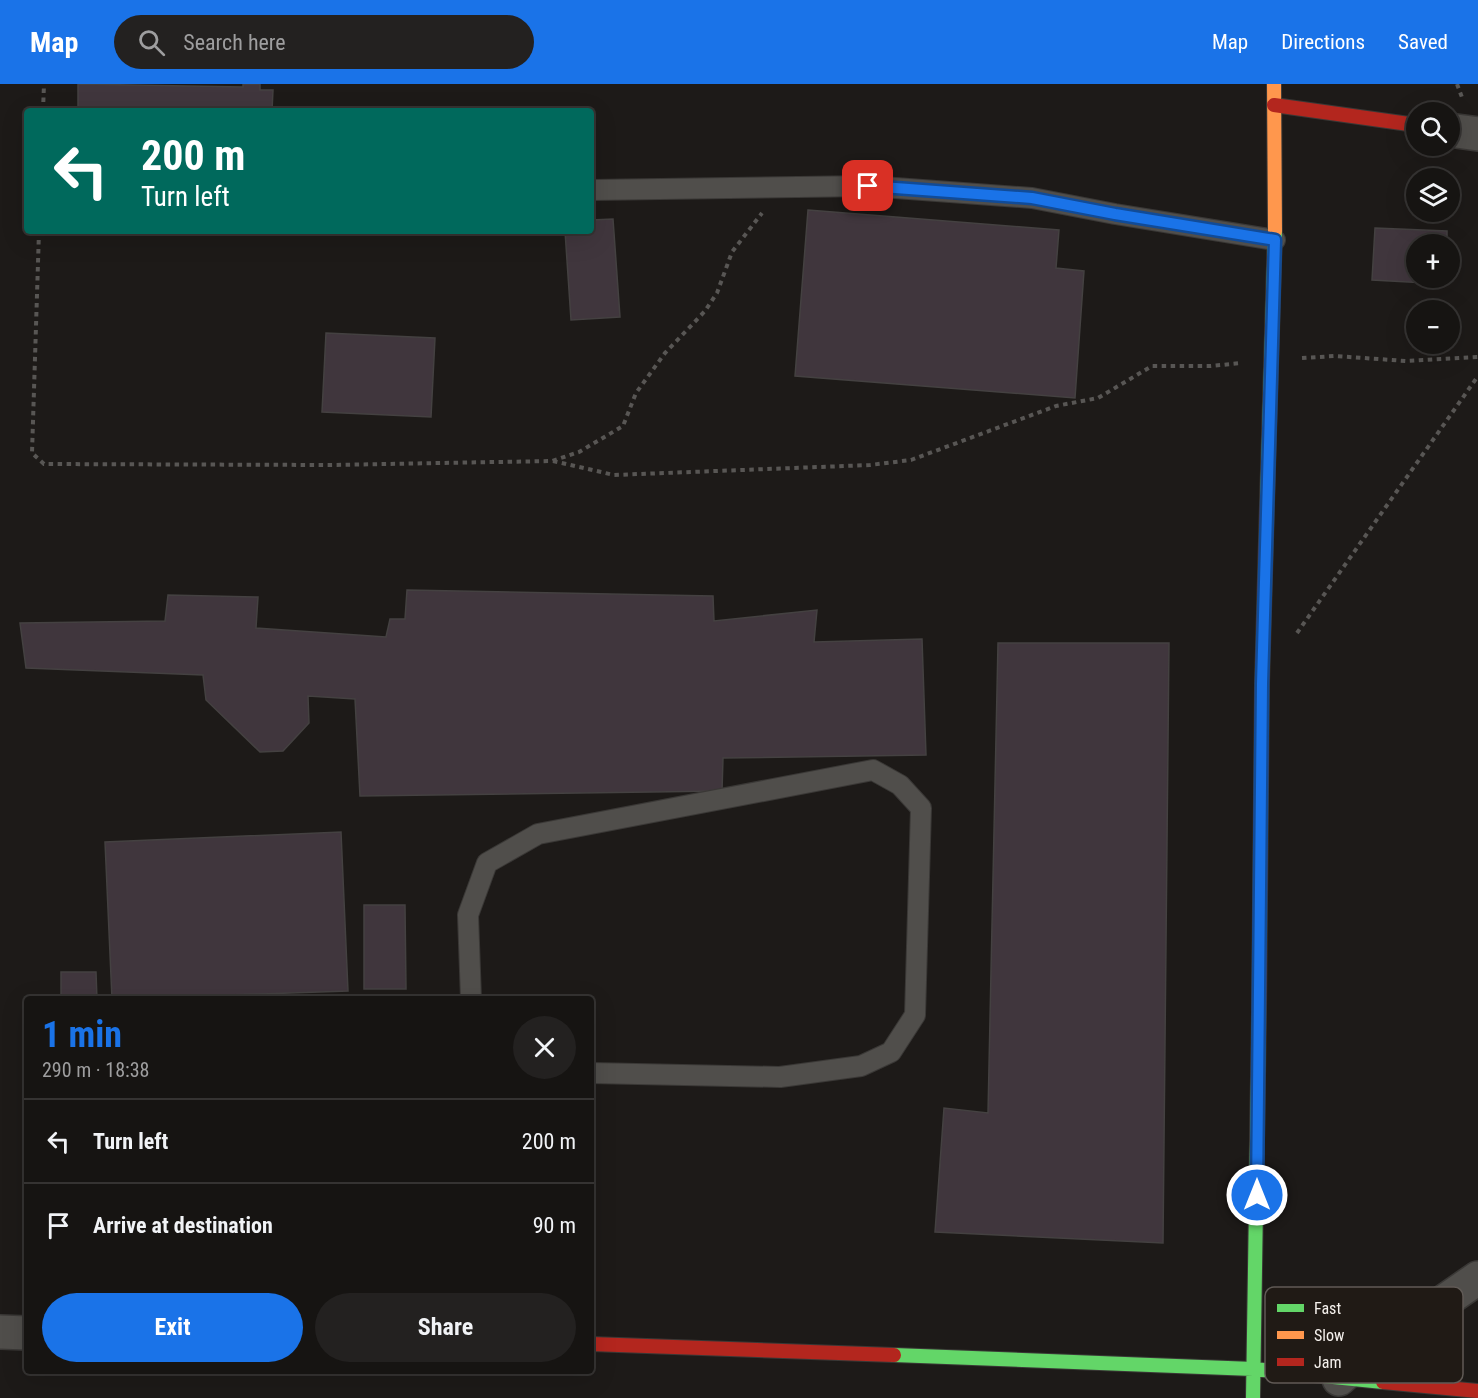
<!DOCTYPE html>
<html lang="en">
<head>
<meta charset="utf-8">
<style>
	:root { --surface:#161412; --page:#232120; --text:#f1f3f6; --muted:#9e9e9f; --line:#353332; --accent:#1a73e8 }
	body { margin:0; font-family:"Roboto Condensed",sans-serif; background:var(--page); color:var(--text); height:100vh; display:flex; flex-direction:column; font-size:22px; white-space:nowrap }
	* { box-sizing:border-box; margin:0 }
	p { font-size:20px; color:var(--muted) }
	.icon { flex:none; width:33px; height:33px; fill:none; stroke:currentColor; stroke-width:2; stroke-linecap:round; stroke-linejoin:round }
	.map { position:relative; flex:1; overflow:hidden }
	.sheet { position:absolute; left:24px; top:912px; width:570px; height:378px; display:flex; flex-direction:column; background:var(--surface); border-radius:6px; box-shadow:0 6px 24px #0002,0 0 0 2px var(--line) }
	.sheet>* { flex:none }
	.hud { position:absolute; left:24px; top:24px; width:570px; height:126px; border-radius:6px; box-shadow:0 6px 24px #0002,0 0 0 2px var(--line); background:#00695c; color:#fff; overflow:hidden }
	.tools { position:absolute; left:1406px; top:18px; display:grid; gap:12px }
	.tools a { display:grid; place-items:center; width:54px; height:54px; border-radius:50%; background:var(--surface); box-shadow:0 6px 24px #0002,0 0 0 2px var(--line); font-size:30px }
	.pin { position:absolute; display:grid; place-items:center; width:51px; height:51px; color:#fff; margin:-26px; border-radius:12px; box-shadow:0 3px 9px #0006 }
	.me { position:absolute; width:66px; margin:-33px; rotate:0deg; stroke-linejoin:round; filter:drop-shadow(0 0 4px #0008) }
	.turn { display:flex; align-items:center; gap:21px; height:126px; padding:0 18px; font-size:27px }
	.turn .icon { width:78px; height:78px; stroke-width:2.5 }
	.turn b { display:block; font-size:42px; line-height:51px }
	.round { display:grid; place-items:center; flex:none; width:63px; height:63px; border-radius:32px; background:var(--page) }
	.summary { display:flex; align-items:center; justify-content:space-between; height:102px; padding:0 18px }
	h1 { font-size:36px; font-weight:700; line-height:45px; color:var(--accent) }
	.primary-button { display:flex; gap:12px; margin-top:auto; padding:12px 18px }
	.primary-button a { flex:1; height:69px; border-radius:36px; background:var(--accent); color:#fff; font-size:24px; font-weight:700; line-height:69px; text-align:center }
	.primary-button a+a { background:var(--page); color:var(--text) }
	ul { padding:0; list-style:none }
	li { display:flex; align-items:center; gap:18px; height:84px; padding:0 18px; border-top:2px solid var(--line) }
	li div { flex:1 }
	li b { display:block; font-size:22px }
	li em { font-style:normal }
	header { display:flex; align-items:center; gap:36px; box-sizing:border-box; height:84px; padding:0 30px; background:var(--accent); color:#fff }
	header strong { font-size:28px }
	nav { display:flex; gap:33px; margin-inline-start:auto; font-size:21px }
	.search { width:420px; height:54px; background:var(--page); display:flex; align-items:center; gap:15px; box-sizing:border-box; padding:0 21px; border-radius:33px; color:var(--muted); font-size:22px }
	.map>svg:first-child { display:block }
	.building { fill:#40363d; stroke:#444141; stroke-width:1.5 }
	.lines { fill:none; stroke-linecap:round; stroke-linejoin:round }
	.lane-casing { stroke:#3a3836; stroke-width:22 }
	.street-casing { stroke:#3a3836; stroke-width:36 }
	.fast-casing { stroke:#3a3836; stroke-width:16 }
	.slow-casing { stroke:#3a3836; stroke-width:16 }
	.jam-casing { stroke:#3a3836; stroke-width:16 }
	.path { stroke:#585654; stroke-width:4; stroke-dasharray:4.5 4.5; stroke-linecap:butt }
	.lane { stroke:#504e4b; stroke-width:20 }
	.street { stroke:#504e4b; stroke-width:33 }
	.fast { stroke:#63d668; stroke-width:14 }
	.slow { stroke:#ff974d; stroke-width:14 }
	.jam { stroke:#b3261e; stroke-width:14 }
	.route-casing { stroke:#114b97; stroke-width:15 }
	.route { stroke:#1a73e8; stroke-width:10 }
	.key { fill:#201a15; stroke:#605a56; stroke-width:1.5 }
	.key-label { font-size:16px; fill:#f5f1ed }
</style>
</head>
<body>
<header>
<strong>Map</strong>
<div class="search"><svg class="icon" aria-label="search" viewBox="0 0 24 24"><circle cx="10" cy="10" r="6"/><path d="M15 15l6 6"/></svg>Search here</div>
<nav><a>Map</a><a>Directions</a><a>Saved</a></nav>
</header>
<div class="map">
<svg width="1478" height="1314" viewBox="0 0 1478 1314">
	<rect width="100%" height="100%" fill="#1d1a18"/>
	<path class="building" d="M78,0l165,3v-3h17v6h13l-1,21h-194z
		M808,126l251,20 -3,38 28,3 -9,127 -280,-22z
		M613,135l7,98 -49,3 -6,-89h26v-11z
		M1375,144l72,3v13h-31v34h30l-1,6 -73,-4z
		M326,249l109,5 -4,79 -109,-5z
		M407,506l306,6 1,25 103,-11 -3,32 108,-3 4,116 -203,3 -1,33 -362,5 -5,-97 -47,-3 1,27 -26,28 -23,1 -54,-52 -3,-25 -177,-7 -6,-45 145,-2 3,-26 90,2 -2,31 130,9 4,-18h15z
		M998,559h171l-6,600 -228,-11 9,-124 44,5z
		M341,748l7,159 -236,8 -7,-157z
		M364,821h41l1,84h-42z
		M61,888h35l1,27h-36z"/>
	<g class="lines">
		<g class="lane-casing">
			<path id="lane" d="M591,106l277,-4 164,12 83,16 160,26
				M471,915l-3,-84 19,-52 51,-29 335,-64 27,15 21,23 -6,207 -24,37 -30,14 -81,11 -189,-4"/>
		</g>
		<g class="street-casing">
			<path id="street" d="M1449,46l29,4
				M0,1248l27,1
				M1339,1295l25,-22 114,-79"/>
		</g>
		<g class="fast-casing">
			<path id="fast" d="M1267,420l8,-273
				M894,1271l359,14 130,13
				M1253,1314l6,-386"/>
		</g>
		<g class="slow-casing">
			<path id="slow" d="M1274,0l1,147"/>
		</g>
		<g class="jam-casing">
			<path id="jam" d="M1274,21l142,20
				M1259,928l3,-328 5,-180
				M591,1260l303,11
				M1383,1298l95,9"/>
		</g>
		<path class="path" d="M1457,0l6,16
			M43,27l1,-27
			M39,147l-7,222 12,11 286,1 222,-4 27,-9 44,-26 13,-33 29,-40 40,-42 12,-18 15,-41 30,-39
			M1302,274l33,-2 71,5 72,-4
			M553,377l61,14 256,-10 41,-5 145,-54 42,-8 54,-32h59l30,-3
			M1297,549l181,-257"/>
		<use href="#lane" class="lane"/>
		<use href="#street" class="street"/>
		<use href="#fast" class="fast"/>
		<use href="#slow" class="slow"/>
		<use href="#jam" class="jam"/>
	</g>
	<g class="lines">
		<g class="route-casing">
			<path id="route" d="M868,102l164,12 83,16 160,26 -13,444 -5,511"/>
		</g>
		<use href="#route" class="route"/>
	</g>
	<rect x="1265" y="1203" width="198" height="96" rx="9" class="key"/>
	<rect x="1277" y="1220" width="27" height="8" fill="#63d668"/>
	<rect x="1277" y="1247" width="27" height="8" fill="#ff974d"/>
	<rect x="1277" y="1274" width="27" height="8" fill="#b3261e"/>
	<g class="key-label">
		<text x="1314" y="1230">Fast</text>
		<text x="1314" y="1257">Slow</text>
		<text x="1314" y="1284">Jam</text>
	</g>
</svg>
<div class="tools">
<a><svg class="icon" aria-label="search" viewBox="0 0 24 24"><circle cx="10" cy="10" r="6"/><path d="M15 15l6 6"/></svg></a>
<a><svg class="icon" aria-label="layers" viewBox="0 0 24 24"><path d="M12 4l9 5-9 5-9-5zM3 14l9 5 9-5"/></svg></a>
<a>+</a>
<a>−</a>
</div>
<div class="pin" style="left:868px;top:102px;background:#d93025"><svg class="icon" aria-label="arrive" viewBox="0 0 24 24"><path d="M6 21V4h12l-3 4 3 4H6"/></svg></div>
<svg class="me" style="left:1257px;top:1111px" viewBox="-20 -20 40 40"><circle r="17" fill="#1a73e8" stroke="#fff" stroke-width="3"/><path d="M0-11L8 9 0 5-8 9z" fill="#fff"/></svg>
<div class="hud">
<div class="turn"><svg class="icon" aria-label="left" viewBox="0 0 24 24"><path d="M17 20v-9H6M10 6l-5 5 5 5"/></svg><div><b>200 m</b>Turn left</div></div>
</div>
<section class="sheet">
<div class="summary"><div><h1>1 min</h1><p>290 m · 18:38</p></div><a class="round"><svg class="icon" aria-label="close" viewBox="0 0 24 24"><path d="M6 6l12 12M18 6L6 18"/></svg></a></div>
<ul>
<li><svg class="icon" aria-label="left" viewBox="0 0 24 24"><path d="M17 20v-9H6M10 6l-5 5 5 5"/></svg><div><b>Turn left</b></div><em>200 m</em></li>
<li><svg class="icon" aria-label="arrive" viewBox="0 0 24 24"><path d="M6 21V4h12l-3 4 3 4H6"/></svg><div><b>Arrive at destination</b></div><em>90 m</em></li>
</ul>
<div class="primary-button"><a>Exit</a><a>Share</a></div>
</section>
</div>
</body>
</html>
